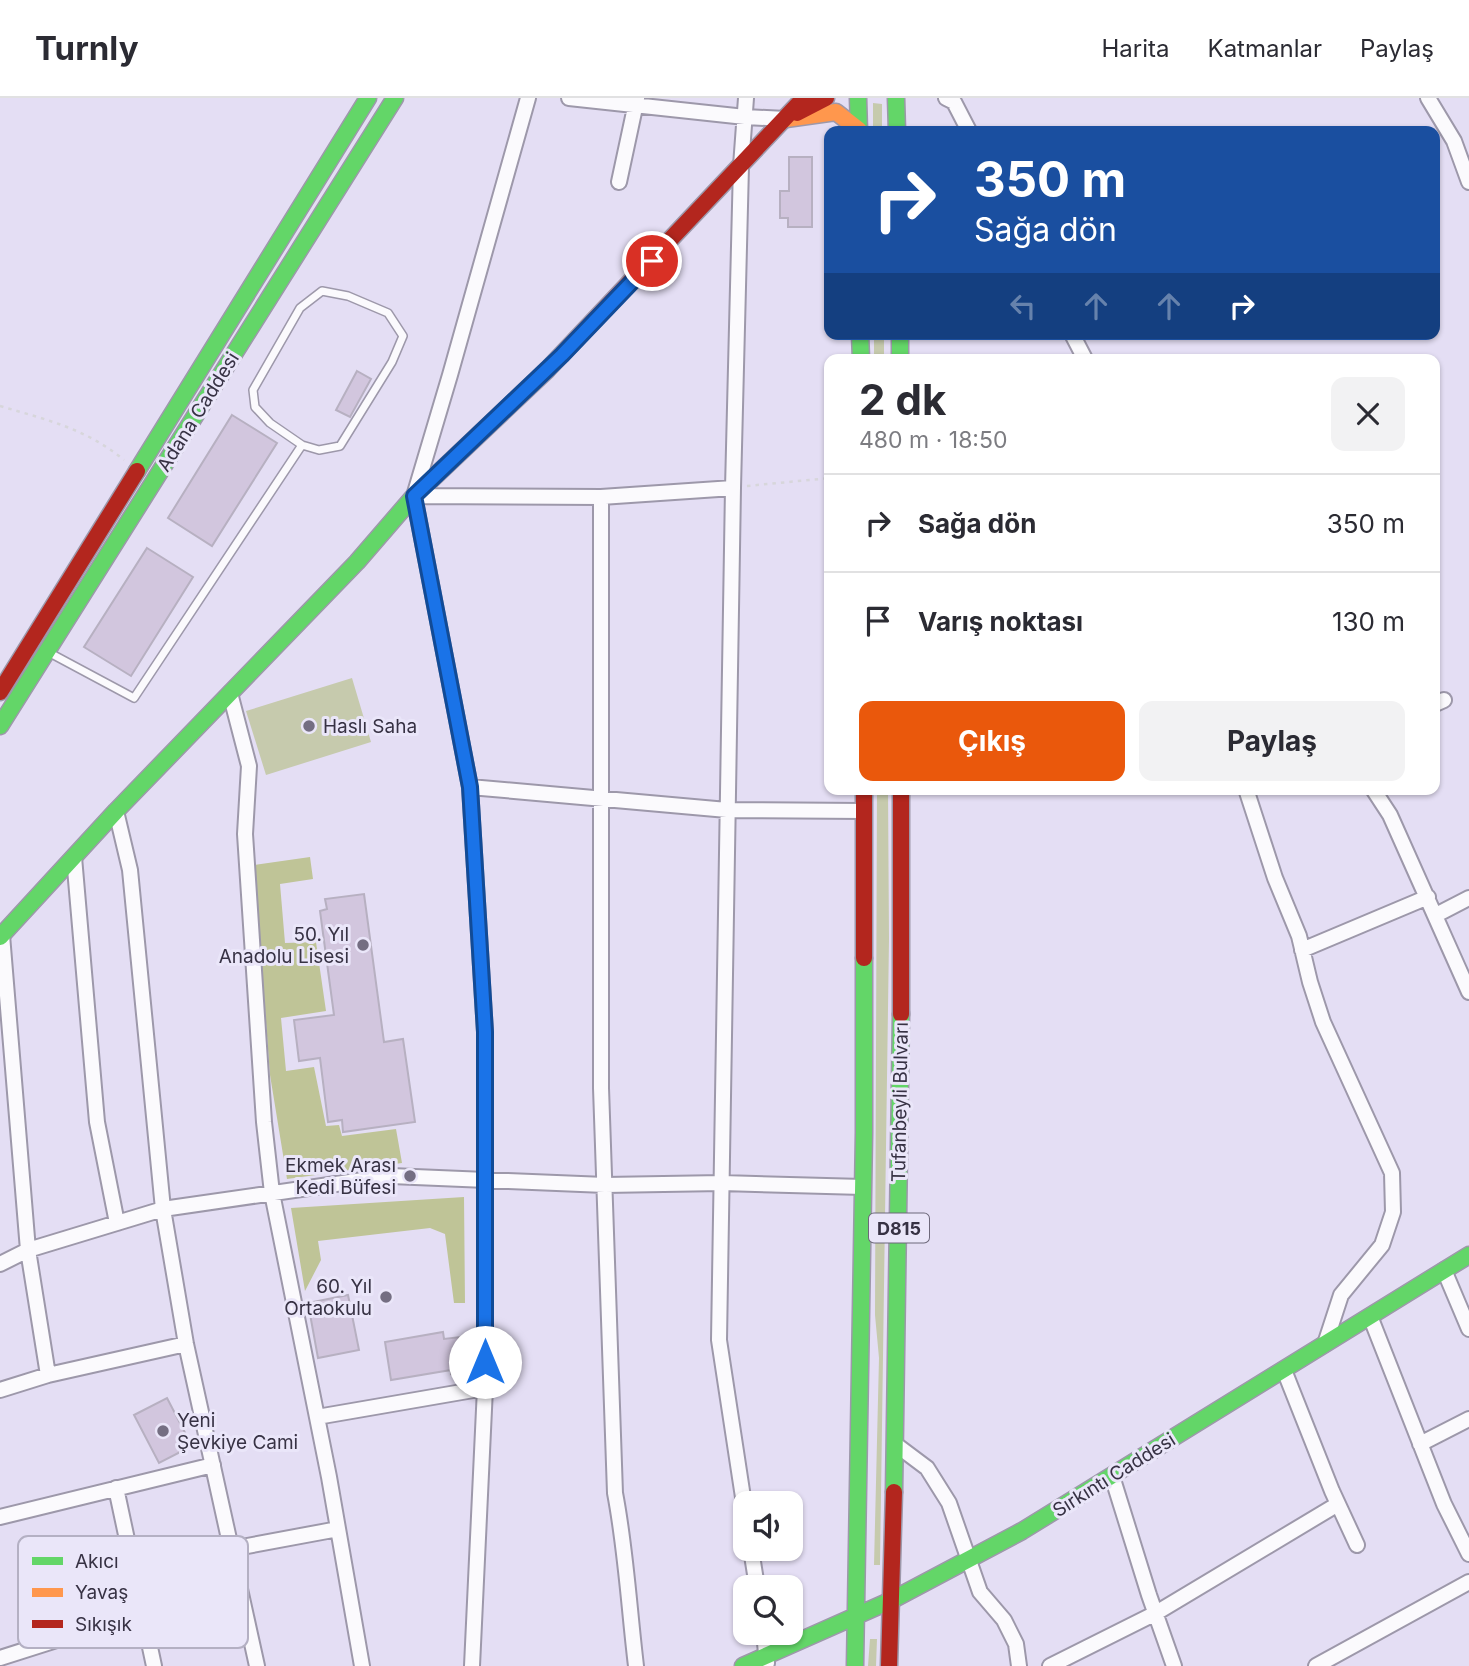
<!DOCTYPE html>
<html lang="tr">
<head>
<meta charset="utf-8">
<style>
	:root { --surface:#fff; --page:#f2f2f3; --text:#2b2b33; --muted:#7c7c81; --line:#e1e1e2; --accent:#ea580c }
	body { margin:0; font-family:Inter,sans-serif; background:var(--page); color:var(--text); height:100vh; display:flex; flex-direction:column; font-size:26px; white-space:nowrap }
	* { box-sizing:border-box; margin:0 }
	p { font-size:23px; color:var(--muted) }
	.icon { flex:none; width:38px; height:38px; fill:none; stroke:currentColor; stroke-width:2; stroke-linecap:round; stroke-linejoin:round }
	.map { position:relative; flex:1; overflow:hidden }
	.sheet { position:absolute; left:824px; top:256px; width:616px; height:441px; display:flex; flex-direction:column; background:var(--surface); border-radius:14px; box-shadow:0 2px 5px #0004 }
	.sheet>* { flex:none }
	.banner { position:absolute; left:824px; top:28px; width:616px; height:214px; border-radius:14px; box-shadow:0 2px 5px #0004; background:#1a4fa0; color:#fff; overflow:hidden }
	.buttons { position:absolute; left:733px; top:1393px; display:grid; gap:14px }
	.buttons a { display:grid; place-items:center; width:70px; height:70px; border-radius:14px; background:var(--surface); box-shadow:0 2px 5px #0004; font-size:35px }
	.pin { position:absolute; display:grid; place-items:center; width:60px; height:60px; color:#fff; margin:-30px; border:4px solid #fff; border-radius:50%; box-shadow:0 2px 7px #0007 }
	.me { position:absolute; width:77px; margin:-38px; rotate:0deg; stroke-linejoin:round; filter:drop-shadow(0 0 5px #0008) }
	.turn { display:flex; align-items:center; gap:24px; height:147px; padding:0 35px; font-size:32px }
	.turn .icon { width:91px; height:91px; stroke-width:2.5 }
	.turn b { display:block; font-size:49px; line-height:60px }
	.lanes { display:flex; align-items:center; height:66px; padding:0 35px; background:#0003; justify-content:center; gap:35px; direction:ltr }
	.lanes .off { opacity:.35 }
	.round { display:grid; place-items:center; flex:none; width:74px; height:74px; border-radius:14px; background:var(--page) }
	.headline { display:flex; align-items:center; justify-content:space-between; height:119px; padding:0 35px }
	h1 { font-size:42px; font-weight:700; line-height:52px }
	.action { display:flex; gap:14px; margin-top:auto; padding:14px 35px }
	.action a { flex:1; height:80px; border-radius:14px; background:var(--accent); color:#fff; font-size:28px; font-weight:700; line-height:80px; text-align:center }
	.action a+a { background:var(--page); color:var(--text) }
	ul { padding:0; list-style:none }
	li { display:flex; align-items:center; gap:21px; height:98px; padding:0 35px; border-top:2px solid var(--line) }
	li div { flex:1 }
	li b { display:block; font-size:26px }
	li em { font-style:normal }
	header { display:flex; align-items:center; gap:42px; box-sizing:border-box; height:98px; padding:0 35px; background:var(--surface); border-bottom:2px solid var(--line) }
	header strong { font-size:33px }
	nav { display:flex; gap:38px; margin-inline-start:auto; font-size:24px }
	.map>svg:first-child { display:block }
	.green { fill:#c6caad }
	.forest { fill:#bfc497 }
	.building { fill:#d2c6de; stroke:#b7b0c1; stroke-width:2 }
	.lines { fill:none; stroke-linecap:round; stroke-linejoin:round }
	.lane-casing { stroke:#9d98aa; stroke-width:10 }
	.street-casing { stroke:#9d98aa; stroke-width:18 }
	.fast-casing { stroke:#9d98aa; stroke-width:19 }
	.slow-casing { stroke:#9d98aa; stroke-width:19 }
	.jam-casing { stroke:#9d98aa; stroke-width:19 }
	.path { stroke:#d7d6db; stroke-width:2.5; stroke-dasharray:3.5 5; stroke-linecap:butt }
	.lane { stroke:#fbfafd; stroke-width:7 }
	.street { stroke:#fbfafd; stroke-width:14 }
	.fast { stroke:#63d668; stroke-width:16 }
	.slow { stroke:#ff974d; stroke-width:16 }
	.jam { stroke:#b3261e; stroke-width:16 }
	.route-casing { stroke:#114b97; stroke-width:18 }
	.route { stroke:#1a73e8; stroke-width:12 }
	.poi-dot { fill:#746e82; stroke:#eae6f9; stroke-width:2.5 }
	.labels { text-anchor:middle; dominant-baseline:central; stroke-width:6; stroke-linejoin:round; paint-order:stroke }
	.shield { fill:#eae6f9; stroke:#6d687a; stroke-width:2 }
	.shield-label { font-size:18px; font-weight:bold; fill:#373244 }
	.street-label { font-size:19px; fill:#373244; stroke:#eae6f9 }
	.poi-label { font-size:19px; fill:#373244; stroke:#eae6f9; text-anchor:end }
	.key { fill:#eae6f9; stroke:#b4b0c3; stroke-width:2 }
	.key-label { font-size:19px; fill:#373244 }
</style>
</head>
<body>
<header>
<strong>Turnly</strong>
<nav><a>Harita</a><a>Katmanlar</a><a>Paylaş</a></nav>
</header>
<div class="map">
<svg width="1469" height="1568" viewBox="0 0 1469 1568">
	<rect width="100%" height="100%" fill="#e4def4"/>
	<path class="green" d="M873,5l9,1v27h-9z
		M874,236h10v25h-10z
		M352,580l19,64 -105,33 -20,-64z
		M877,691h11l1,150 -9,626h-6l5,-207 -4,-43z
		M870,1541h7l-1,27h-8z"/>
	<path class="forest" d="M310,759l3,22 -33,5 5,59 31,-1 10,69 -45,7 5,53 28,-4 12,59 13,-1 3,11 54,-7 6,34 -115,16 -17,-104 -16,-210z
		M464,1099l1,106h-11l-9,-69 -15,-6 -112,13 3,19 -16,31 -14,-83z"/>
	<path class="building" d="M789,59h23v70h-24v-9h-8v-27h9z
		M357,273l14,8 -21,38 -14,-7z
		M232,317l45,28 -65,103 -44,-28z
		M147,450l46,29 -62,99 -47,-29z
		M364,796l20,148 19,-3 12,83 -72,10 -1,-12 -14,2 -8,-64 -21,3 -5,-41 40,-5 -14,-104 7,-2 -2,-10z
		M348,1197l11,55 -41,8 -10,-55z
		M443,1234l1,7 16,-2 4,35 -13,2v-4l-60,10 -6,-38z
		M167,1300l25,48 -33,17 -25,-48z"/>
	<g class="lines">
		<g class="lane-casing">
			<path id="lane" d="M322,193l26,5 40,17 15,23 -11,26 -52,84 -21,4 -17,-5 -32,-22 -15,-16 -2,-17 47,-82z
				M48,554l86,46 168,-253"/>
		</g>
		<g class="street-casing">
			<path id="street" d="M569,0l176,19 41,2
				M946,0l8,4 15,29
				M1428,0l26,43 15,41
				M619,84l18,-84
				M1072,236l13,25
				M414,398l187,1 132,-9
				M601,399v591l14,405c11,57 14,115 21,173
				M230,595l19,73 -4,68 19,288 8,71 57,284 33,189
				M1435,606l9,-4
				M470,689l257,23 137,1
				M1246,691l29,89 24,58 11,46 13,40 69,151 1,39 -11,33 -41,50 -16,49
				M1373,691l17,26 79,177
				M116,713l14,59 33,339 23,135 71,322
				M74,759l23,265 20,101
				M1436,817l33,-17
				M2,837l26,315 20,125
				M1302,852l126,-53
				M0,1166l28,-14 135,-41 228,-33 214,9 117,-2 141,4
				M1444,1172l25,59
				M1370,1218l74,188 25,50
				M1284,1272l48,121 25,54
				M0,1292l48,-15 138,-31
				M317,1319l168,-29
				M895,1346l32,24 22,35 31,89 24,28 12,24 3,22
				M1420,1346l49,-25
				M1112,1378l37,119 25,71
				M116,1390l38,178
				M0,1419l213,-52
				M746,1419l-27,-177 14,-852 8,-322 5,-68
				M231,1451l107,-20
				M751,1451l6,38
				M764,1535l3,30
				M0,1560l239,-76
				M472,1568l13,-278v-356l-15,-245 -56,-291 36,-121 78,-277
				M1050,1568l106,-53 182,-109
				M1316,1568l153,-84"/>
		</g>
		<g class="fast-casing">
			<path id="fast" d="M858,0l1,33
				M896,0l1,33
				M860,236l1,25
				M900,236v25
				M137,373l231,-373
				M0,628l395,-628
				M0,839l116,-126 241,-249 57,-66 133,-126
				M894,1394l7,-478
				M743,1568l149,-66 130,-69 447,-276
				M855,1568l9,-533v-175"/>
		</g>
		<g class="slow-casing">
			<path id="slow" d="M786,21l50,-7 23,18"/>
		</g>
		<g class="jam-casing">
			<path id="jam" d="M797,15l29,-15
				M547,272l257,-272
				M0,594l137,-221
				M864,691v169
				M901,916v-225
				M889,1568l5,-174"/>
		</g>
		<path class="path" d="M0,308c47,14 85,22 124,54
			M747,388l83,-8"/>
		<use href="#lane" class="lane"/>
		<use href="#street" class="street"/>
		<use href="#fast" class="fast"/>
		<use href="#slow" class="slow"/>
		<use href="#jam" class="jam"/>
	</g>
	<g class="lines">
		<g class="route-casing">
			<path id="route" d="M485,1264v-330l-15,-245 -56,-291 148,-141 90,-94"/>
		</g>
		<use href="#route" class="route"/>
	</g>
	<g class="poi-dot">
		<circle cx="309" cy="628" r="7"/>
		<circle cx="363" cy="847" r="7"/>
		<circle cx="410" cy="1078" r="7"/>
		<circle cx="386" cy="1199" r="7"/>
		<circle cx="163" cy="1333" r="7"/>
	</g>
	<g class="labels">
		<rect class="shield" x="869" y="1115.5" width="60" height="29" rx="5"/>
		<g class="shield-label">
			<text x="899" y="1130">D815</text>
		</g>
		<g class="street-label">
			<text transform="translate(198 314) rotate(-58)">Adana Caddesi</text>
			<text transform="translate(900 1004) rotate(-89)">Tufanbeyli Bulvarı</text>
			<text transform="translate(1114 1377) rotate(-32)">Sırkıntı Caddesi</text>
		</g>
		<g class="poi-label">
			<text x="323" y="628" text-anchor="start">Haslı Saha</text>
			<text x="349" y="836">50. Yıl<tspan x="349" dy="22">Anadolu Lisesi</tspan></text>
			<text x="396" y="1067">Ekmek Arası<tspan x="396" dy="22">Kedi Büfesi</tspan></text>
			<text x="372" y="1188">60. Yıl<tspan x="372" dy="22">Ortaokulu</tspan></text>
			<text x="177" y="1322" text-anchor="start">Yeni<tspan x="177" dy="22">Şevkiye Cami</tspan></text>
		</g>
	</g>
	<rect x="18" y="1438" width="230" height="112" rx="10" class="key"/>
	<rect x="32" y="1459" width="31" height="8" fill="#63d668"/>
	<rect x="32" y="1490" width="31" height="9" fill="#ff974d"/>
	<rect x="32" y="1522" width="31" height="8" fill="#b3261e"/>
	<g class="key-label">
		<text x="75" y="1470">Akıcı</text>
		<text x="75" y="1501">Yavaş</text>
		<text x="75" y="1533">Sıkışık</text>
	</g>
</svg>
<div class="buttons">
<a><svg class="icon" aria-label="sound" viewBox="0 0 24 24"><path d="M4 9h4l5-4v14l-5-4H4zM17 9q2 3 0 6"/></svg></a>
<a><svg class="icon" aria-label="search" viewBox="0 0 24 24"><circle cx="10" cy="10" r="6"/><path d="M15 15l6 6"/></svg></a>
</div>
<div class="pin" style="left:652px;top:163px;background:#d93025"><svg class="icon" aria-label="arrive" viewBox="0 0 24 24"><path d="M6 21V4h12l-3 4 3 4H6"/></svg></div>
<svg class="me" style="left:485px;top:1264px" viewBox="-20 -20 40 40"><circle r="19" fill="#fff"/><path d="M0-13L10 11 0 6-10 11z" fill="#1a73e8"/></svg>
<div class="banner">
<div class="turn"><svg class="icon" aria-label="right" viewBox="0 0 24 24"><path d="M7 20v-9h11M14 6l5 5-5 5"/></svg><div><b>350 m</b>Sağa dön</div></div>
<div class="lanes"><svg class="icon off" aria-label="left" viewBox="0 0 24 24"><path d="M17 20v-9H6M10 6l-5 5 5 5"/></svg><svg class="icon off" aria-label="ahead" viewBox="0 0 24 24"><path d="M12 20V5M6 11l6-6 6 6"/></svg><svg class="icon off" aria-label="ahead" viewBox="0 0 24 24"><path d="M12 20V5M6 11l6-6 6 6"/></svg><svg class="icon" aria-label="right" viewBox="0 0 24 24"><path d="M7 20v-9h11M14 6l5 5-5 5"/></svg></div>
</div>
<section class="sheet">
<div class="headline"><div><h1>2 dk</h1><p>480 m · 18:50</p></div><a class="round"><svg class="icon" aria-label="close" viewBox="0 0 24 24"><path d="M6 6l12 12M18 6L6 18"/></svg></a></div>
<ul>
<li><svg class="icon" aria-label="right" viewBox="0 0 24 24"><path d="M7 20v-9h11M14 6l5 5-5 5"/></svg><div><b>Sağa dön</b></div><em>350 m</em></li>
<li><svg class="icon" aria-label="arrive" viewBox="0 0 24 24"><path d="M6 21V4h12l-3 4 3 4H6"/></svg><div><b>Varış noktası</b></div><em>130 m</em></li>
</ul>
<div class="action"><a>Çıkış</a><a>Paylaş</a></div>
</section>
</div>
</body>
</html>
